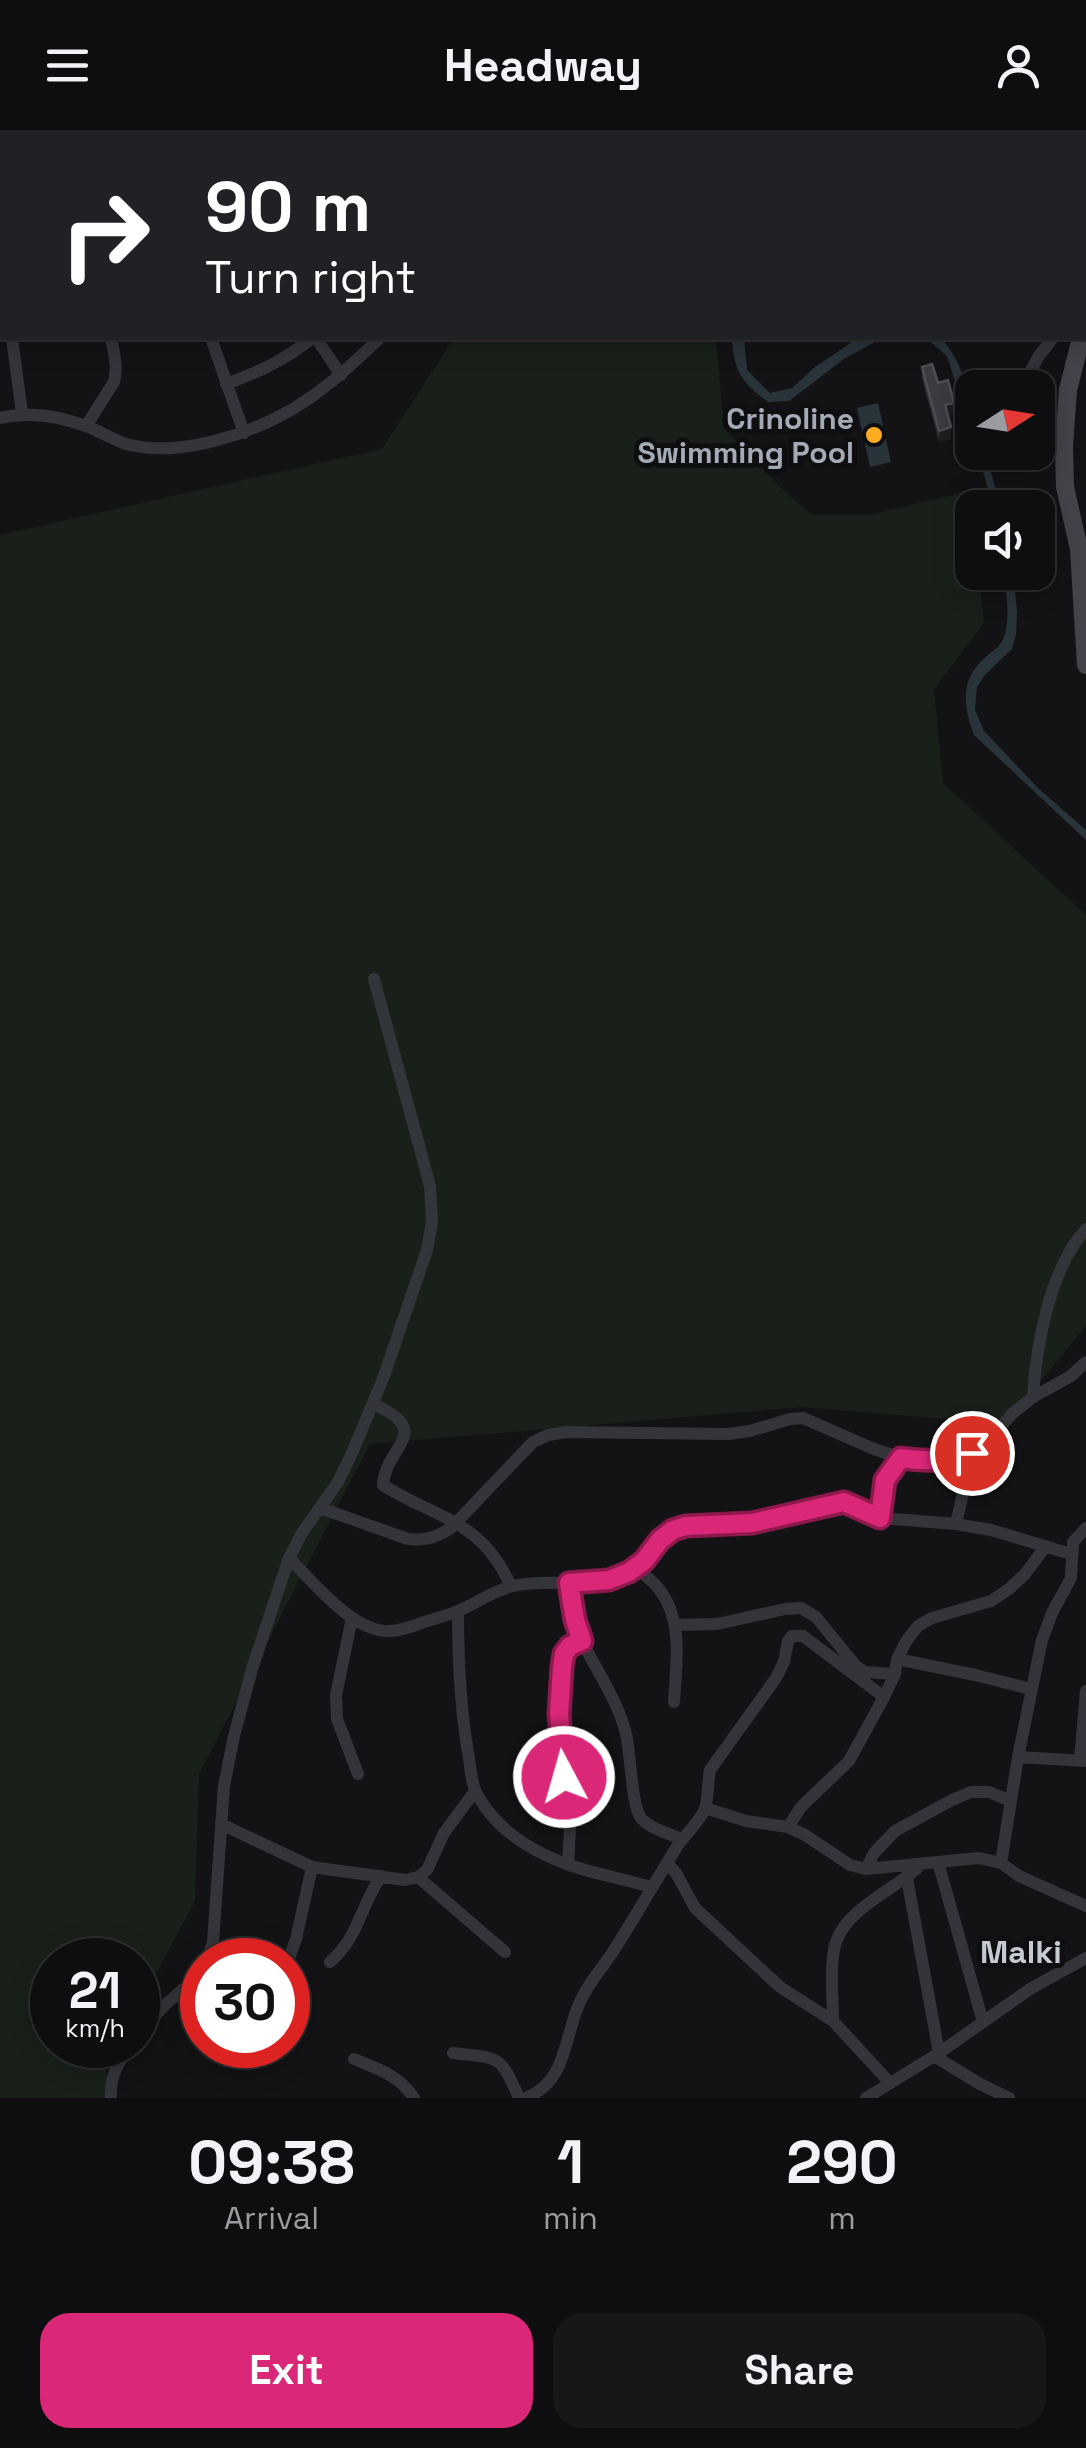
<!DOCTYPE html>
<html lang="en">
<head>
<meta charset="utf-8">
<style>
	:root { --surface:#0e0e10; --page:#171719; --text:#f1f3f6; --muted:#9b9c9f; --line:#2e2e30; --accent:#db2777 }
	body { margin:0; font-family:"Space Grotesk",sans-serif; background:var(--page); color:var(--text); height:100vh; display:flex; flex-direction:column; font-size:38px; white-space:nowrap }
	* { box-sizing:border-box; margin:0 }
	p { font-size:32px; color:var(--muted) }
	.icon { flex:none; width:55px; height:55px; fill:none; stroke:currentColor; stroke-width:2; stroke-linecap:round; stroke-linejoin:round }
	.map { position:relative; height:1968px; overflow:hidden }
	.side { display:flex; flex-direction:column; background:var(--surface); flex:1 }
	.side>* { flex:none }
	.hud { position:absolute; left:0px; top:0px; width:1088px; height:210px; box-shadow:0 5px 25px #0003,0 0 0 2px var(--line); background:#202124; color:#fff; overflow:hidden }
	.needle { width:65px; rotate:78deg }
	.tools { position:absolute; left:955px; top:240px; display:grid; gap:20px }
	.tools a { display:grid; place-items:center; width:100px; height:100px; border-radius:20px; background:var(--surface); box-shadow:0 5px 25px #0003,0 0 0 2px var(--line); font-size:50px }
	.speed { position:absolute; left:30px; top:1808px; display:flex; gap:20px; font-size:50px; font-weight:700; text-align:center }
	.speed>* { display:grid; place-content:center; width:130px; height:130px; border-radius:50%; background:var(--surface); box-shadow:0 5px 25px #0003,0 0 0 2px var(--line); line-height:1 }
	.speed small { font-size:25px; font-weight:400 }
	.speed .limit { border:15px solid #d22; background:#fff; color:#111 }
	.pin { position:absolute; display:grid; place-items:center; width:85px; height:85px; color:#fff; margin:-42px; border:5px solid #fff; border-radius:50%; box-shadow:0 2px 10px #0007 }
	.me { position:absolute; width:110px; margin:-55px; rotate:354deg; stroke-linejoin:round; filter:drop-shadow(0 0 8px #0008) }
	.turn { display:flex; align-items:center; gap:35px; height:210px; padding:0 40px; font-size:45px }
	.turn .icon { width:130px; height:130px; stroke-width:2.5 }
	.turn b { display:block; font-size:70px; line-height:85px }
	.eta { display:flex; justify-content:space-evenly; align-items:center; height:170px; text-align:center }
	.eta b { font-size:60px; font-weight:700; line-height:70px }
	.action { display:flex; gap:20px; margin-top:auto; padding:20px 40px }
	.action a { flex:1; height:115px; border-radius:30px; background:var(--accent); color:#fff; font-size:40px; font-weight:700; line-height:115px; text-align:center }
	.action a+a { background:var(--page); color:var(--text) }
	header { display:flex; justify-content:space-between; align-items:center; height:130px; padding:0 40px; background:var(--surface); font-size:45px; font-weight:700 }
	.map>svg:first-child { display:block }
	.green { fill:#19201a }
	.water { fill:#29333a }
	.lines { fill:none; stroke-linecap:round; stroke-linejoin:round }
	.street { stroke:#34353a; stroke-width:12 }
	.secondary { stroke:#42444a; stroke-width:18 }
	.wall { fill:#2f2f33 }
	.shaded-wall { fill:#1e1e21 }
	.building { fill:#3b3c41; stroke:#4c4e53; stroke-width:2.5 }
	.route-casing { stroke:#8e194d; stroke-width:25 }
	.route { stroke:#db2777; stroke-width:18 }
	.poi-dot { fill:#fead22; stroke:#0e0e10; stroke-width:4 }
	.labels { text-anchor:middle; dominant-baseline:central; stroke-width:10; stroke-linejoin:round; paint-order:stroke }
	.poi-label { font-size:30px; font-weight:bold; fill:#a4aab6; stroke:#0e0e10; text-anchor:end }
	.neighbourhood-label { font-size:32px; font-weight:bold; fill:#c5c9d2; stroke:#0e0e10 }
</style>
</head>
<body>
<header><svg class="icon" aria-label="menu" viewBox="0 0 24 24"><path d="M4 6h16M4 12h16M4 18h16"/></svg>Headway<svg class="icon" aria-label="person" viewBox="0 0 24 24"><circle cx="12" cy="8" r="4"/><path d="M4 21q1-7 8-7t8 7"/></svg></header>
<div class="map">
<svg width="1086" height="1968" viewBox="0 0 1086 1968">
	<rect width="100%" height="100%" fill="#131315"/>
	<path class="green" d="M454,208h262l8,90 56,59 32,28h58l102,-25v82l7,1 5,50 -50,66 9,94 143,132v411l-81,98 -204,-17 -431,37 -171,330 -4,127 -57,106v-47h-86v85h65l-12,22 9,31h-114v-1563l382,-86z"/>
	<path class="water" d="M732,208h12l3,32 23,23 22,-5 23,-21 37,-25 8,-4h22l-38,21 -55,42 -21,1c-27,-20 -34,-31 -36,-64z
		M926,208h15c23,26 32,62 31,97l-25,-79z
		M878,273l13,59 -21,5 -13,-59z
		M978,323h8l14,54h-7z
		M1004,443h9l4,38 -1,23 -4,15 -27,26 -8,12 -2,23 9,21 54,57 48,42v10l-112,-105c-11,-30 -15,-57 14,-80 7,-6 13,-9 16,-18 7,-20 2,-44 0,-64z"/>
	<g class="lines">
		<path class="street" d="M66,0l2,2
			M187,0l2,2
			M94,2l2,-2
			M669,2l2,-2
			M0,167l2,-1
			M1085,185h1
			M12,208l10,75
			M211,208l33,95
			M316,208l25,37
			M226,254c33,-12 59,-24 86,-46
			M1022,258l16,-31 15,-19
			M0,288c31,-7 61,-2 91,10 11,5 23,12 35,16 32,8 62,4 92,-4 73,-20 109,-52 162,-102
			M86,296l28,-44c4,-16 0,-29 -3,-44
			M1033,1267c3,-51 17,-129 53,-168
			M373,1274c63,28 12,42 10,81 10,7 23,13 35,19 46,22 71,34 93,82
			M320,1378l88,31c18,2 29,-2 43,-11l82,-86 15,-7 18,-3 162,2 22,-3 40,-12 13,-1 71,31 27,9 25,4 25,-2 21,-7 14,-10 27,-30 20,-16 38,-21 15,-14
			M880,1388l5,-38 16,-22
			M956,1394l8,-35 10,-22 -2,-14
			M289,1428c24,24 60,69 95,73 13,1 26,-4 37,-8 12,-4 25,-7 37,-12 19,-8 35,-20 55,-25 38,-9 77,5 113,-13 23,-12 33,-40 59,-47 22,-6 46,0 68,-3 28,-3 55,-13 82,-20h9l36,15 76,6 35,6 80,24
			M635,1437c8,7 18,14 24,22 25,32 17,76 15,113
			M569,1453c3,20 5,42 14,60 15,30 35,58 43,91 5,20 5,70 15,84 9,11 29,16 41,21
			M458,1481c0,49 2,99 11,147 2,13 2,27 9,38 19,34 55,56 91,69 27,9 55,14 82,22
			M352,1488l-16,77 1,24 21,55
			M675,1495l42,-1 68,-15 16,-1 15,9 40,49 9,6 30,2
			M897,1529l78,16 56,14
			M1018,1627l68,4
			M1080,1630l6,-69
			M705,1678l41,13 42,6 17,8 45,30 16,4 113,-11 22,5 18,13 67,30
			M221,1694l91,43 93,13 13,-3 9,-7 17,-37 31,-42
			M788,1697l13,-20 48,-46 35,-64 11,-23 2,-15 10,-19 11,-14 14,-8 59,-17 18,-12 16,-15 21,-28
			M938,1732l45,160
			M667,1733l9,10 19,35 85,79 53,34 57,62
			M1001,1733l17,-106 24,-117 10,-27 19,-35 2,-36 13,-14
			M568,1734l2,-35 -11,-115 2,-47 3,-13 7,-8 11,-5
			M866,1739l8,-16 21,-22 57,-31 19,-8h18l22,9
			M418,1747l87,75
			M907,1748l32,175
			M207,1830l6,-18 11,-156 10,-50 18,-67 37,-111 13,-25 36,-51 15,-31 31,-75 43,-126 5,-28 -2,-36 -56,-207
			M288,1831l8,-22 16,-72
			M330,1832c29,-25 30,-55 51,-86
			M833,1891c0,-23 -4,-58 3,-79 11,-34 60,-53 86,-78
			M138,1904l27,-29 29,-25 8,-12
			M453,1923c46,5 47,1 66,45
			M934,1926l46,28 29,14
			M354,1929c24,10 45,16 60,39
			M111,1968c-2,-21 8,-36 19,-53
			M526,1968c39,-16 38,-55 51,-89 8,-22 24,-39 37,-59 22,-34 42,-70 64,-105 7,-10 24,-26 27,-37 3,-7 3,-28 5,-38l66,-92 8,-16 4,-21 4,-5h11l81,61
			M866,1968l73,-45 91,-64 56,-31"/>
		<path class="secondary" d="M1065,0l1,2
			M1085,32l1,2
			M1081,208l-13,52 -4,56 1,41 14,62 7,116"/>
	</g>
	<path class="wall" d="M922,237l16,16 16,31 -6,2 3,23 -12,3 -17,-64z"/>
	<path class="shaded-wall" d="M954,273v11l-9,3v-12z
		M951,297v12l-12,3v-11z"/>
	<path class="building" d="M932,234l6,19 10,-3 6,23 -9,2 6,22 -12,4 -17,-64z"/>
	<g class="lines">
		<g class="route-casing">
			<path id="route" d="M564,1647l-5,-63 3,-47 2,-13 6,-8 12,-5 -7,-21 -6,-37 40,-3 20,-8 15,-11 16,-21 13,-10 13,-4 66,-3 92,-21 36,16 5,-38 16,-22c26,4 46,3 71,-5"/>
		</g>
		<use href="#route" class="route"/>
	</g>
	<circle class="poi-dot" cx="874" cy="305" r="10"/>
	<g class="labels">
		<g class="poi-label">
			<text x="854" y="288">Crinoline<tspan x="854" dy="34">Swimming Pool</tspan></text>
		</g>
		<g class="neighbourhood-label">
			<text x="1021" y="1822">Malki</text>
		</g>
	</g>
</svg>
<div class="tools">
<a><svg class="needle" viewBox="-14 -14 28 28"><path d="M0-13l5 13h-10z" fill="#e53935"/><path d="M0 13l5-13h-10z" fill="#9b9c9f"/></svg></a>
<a><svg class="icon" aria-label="sound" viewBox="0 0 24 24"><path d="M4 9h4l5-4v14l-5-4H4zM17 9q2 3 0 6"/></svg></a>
</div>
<div class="speed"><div>21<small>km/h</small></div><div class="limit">30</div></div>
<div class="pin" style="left:972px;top:1323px;background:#d93025"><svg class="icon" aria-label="arrive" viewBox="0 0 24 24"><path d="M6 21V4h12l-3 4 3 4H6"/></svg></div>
<svg class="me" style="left:564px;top:1647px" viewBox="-20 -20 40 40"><circle r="17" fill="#db2777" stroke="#fff" stroke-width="3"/><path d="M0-11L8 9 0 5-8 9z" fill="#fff"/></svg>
<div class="hud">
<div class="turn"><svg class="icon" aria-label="right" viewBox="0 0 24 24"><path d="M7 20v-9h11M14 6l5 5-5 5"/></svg><div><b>90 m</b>Turn right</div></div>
</div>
</div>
<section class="side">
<div class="eta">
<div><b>09:38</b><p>Arrival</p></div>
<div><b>1</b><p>min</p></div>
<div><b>290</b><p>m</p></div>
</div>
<div class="action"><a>Exit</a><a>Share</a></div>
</section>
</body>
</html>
